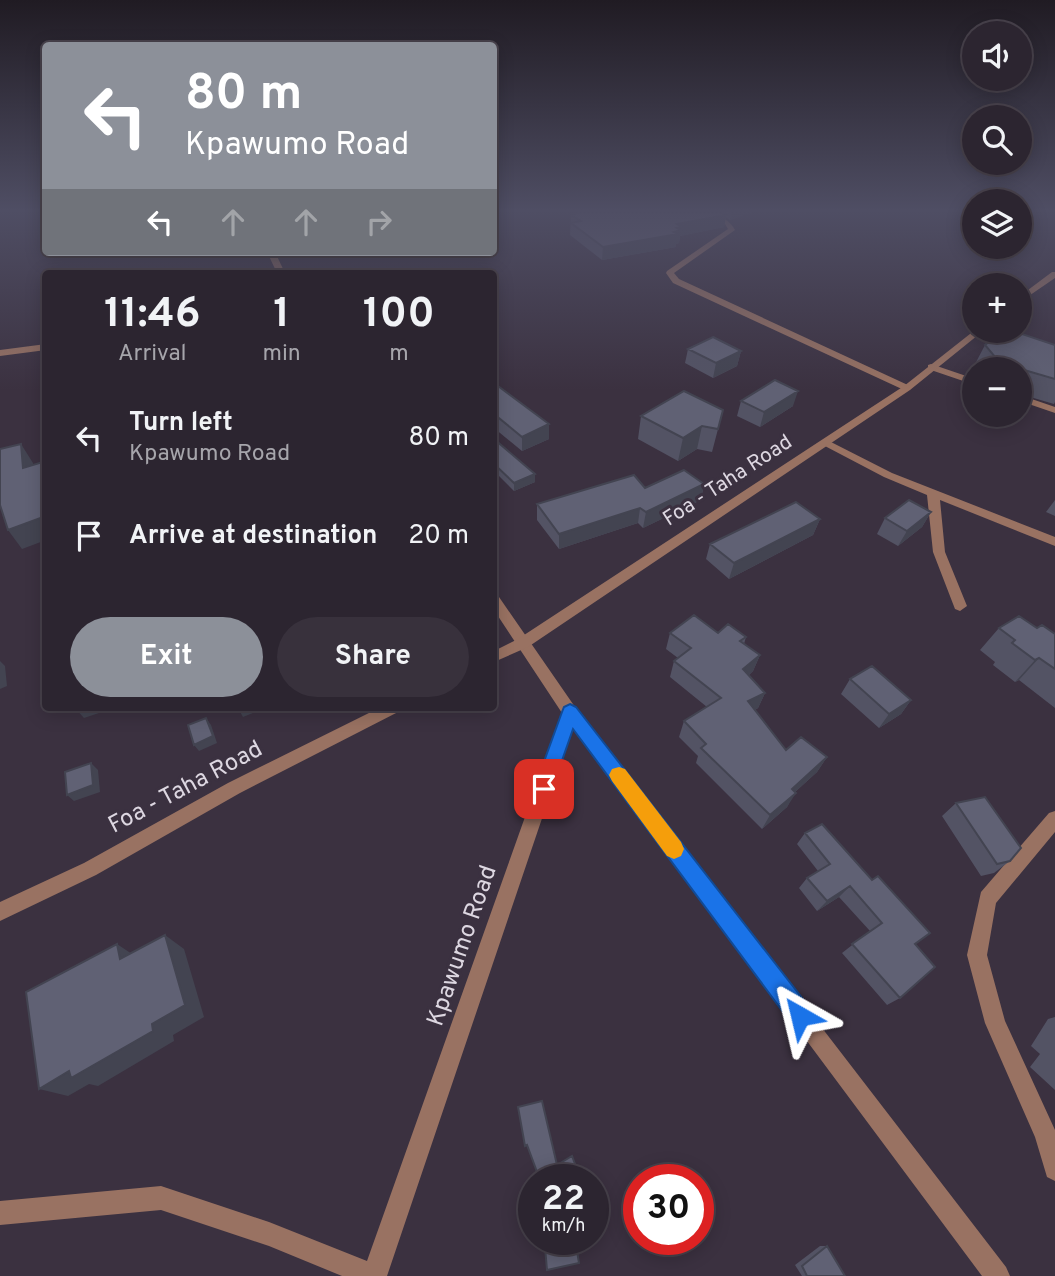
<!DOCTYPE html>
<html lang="en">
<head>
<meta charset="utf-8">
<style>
	:root { --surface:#2c2530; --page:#38313c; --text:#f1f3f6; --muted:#a6a5ab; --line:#48424c; --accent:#8c9099 }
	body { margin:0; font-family:Overpass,sans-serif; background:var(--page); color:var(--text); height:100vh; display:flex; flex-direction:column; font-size:26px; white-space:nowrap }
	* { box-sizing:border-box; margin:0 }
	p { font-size:23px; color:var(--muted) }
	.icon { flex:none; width:38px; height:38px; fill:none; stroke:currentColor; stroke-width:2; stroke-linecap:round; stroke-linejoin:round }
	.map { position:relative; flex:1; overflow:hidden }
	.panel { position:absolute; left:42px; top:270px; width:455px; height:441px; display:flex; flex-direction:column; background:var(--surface); border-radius:7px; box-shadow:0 4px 18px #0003,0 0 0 2px var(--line) }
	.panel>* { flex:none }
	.guide { position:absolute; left:42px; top:42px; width:455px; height:214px; border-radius:7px; box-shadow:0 4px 18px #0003,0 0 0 2px var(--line); background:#8c9099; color:#fff; overflow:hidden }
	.fabs { position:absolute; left:962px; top:21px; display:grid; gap:14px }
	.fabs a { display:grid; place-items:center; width:70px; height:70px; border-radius:50%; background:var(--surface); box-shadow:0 4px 18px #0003,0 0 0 2px var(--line); font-size:35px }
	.speed { position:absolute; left:518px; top:1164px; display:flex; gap:14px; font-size:35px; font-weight:700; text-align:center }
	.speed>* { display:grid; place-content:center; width:91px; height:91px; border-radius:50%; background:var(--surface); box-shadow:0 4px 18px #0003,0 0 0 2px var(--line); line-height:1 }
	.speed small { font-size:18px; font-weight:400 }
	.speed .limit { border:10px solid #d22; background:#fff; color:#111 }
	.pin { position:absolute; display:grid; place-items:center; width:60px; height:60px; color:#fff; margin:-30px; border-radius:14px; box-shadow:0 4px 10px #0006 }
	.me { position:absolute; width:77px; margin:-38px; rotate:323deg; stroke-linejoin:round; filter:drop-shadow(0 0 5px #0008) }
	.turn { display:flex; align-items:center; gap:24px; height:147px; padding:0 28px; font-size:32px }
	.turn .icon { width:91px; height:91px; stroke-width:2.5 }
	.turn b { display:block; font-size:49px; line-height:60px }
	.lanes { display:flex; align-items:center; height:66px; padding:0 28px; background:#0003; justify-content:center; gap:35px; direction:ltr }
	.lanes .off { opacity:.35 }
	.eta { display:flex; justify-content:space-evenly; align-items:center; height:119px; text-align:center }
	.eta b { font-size:42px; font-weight:700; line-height:49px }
	.cta { display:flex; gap:14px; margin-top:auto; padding:14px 28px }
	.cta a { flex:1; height:80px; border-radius:42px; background:var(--accent); color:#fff; font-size:28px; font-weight:700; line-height:80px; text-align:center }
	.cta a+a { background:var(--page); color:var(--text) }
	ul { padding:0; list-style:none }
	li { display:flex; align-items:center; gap:21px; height:98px; padding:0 28px }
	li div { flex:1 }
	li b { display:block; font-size:26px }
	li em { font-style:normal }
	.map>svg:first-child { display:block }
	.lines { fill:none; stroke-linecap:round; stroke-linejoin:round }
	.minor { fill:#997262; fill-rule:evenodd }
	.tertiary { fill:#997262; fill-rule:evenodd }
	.wall { fill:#535364 }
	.shaded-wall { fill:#434451 }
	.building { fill:#606174; stroke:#434451; stroke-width:2 }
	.route { fill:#1a73e8; stroke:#114b97; stroke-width:2 }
	.slow { fill:#f59e0b }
	.labels { text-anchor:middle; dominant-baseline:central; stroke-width:6; stroke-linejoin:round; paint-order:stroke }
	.street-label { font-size:21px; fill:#ddd7e1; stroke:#3b3140 }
	.near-street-label { font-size:24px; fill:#ddd7e1; stroke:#3b3140 }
</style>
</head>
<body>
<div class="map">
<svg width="1055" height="1276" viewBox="0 0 1055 1276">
	<rect width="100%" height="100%" fill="#3b3140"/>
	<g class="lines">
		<path class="minor" d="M701,212c13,0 28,6 34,18l-61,43 5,6 231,107v4h-6l-231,-107 -7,-10 1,-2 61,-42 -3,-5z
			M267,252h8l10,21h-8z
			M46,344v6l-46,6v-6z
			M931,364l44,15v6l-47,-16v-4z
			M1020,395l35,12v6l-35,-12z
			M827,440l65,33 163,64v9l-115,-46 5,52 22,54 -7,5 -5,-2 -22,-57 -6,-57 -43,-18 -61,-32v-4z
			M494,595l5,2 76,110 431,560 4,9h-28l-409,-549 -186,549h-45l-73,-30 -108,-36 -161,15v-24l161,-15 108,36 98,39 195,-548 -68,-103z
			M1055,811v21l-59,71 -9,52 18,66 50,109v51l-8,-4 -12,-40 -50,-114 -18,-68 14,-63 68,-79z"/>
		<path class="tertiary" d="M1052,272h3v6l-35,24v-6z
			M975,330l8,1 -73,59 -382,257 -34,15v-11l24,-12 386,-253z
			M381,707h22l-3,4 -160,82 -144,82 -96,46v-19l84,-39 144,-80z"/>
	</g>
	<path class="wall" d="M581,212h172l-23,8 -4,-3 -2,10 -44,9 -1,7 -3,1v3l-74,13 -32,-25 1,-20z
		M985,345h70v57l-1,2 -34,-10v-25h-43l-3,-3z
		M688,349l53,2 -4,15 -24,12 -28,-15z
		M494,383l55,41v15l-27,12 -28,-23z
		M741,401l52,5 -33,21 -23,-11z
		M723,410l-11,42 -15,-3 -19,12 -40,-22 3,-23z
		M494,439l41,35v8l-21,9 -20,-20z
		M704,484l-3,16 -58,28 -5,-5 -79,26 -22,-29v-16l108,-16z
		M1055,500v16l-9,-4z
		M931,512l-9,15 -24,19 -21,-12 8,-16z
		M820,519l-7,16 -84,44 -23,-20 4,-15z
		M999,628h38l18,6v74l-36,-28 -4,2 -22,-17 2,-3 -15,-12z
		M670,633h48l28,4 -2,7 16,11 -7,16 -4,4 16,18 -7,15 -3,2 31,40 41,7 -10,15 -22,20 -8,15 -25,22 -66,-66 2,-7 -19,-19 5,-16 23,-14 -37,-30 4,-16 4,-3 -12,-9z
		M850,679l61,21 -10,14 -22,14 -38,-34z
		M956,803l54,58 -16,12 -13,3 -39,-60z
		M805,833l110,111 -15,54 -13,7 -45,-52 28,-22 -31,-34 -22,14 -18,-23 8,-10 11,-7 -21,-27z
		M1055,1017v73l-25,-23 10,-13 -9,-8 17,-27z
		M820,1246h7l18,30h-43l-7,-11z"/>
	<path class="shaded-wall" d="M732,212h21l-23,8z
		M726,215l-2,12 -44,9 -1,7 -3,1v3l-74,13 1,-13 74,-23z
		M741,351l-4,15 -24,12 3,-15z
		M798,391l-5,15 -33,21 4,-15z
		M549,424v15l-27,12v-14z
		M702,426l-5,23 -19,12 5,-23z
		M21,444l12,19 3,24 -13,-19z
		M535,474v8l-21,9v-8z
		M704,484l-3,16 -58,28 3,-16z
		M640,508l-2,15 -79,26v-15z
		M931,512l-9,15 -24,19 9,-15z
		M46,516v24l-24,9 -14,-19z
		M820,519l-7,16 -84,44 5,-16z
		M760,655l-7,16 -16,14 6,-16z
		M1039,658l-20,22 -4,2 20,-22z
		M0,661l5,5 2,20 -7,3z
		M765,693l-7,15 -16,9 6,-16z
		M911,700l-10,14 -22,14 10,-14z
		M74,707h40v1l-30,10z
		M246,707h16l1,2 -20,8 -4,-7z
		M206,718l5,7 6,18 -18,8 -5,-6z
		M827,757l-10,15 -34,31 9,-14z
		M91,763l7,7 2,22 -26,9 -7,-6z
		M796,793l-9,14 -25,22 8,-14z
		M850,886l-11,11 -22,14 10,-10z
		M165,935l19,14 20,68 -31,18 1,6 -76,45 -9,-2 -21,12 -29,-7 113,-65z
		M117,944l21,14 -18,1z"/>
	<path class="building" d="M581,212h139l6,3 -49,9 5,3 -5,1 4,2 -7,2 4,2 -75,13 -32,-24 10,-2 -10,-6z
		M1003,331h10l42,14v34l-55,-16 -15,-18z
		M713,337l28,14 -25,12 -28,-14z
		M775,380l23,11 -34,21 -23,-11z
		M494,383l55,41 -27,13 -28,-23z
		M684,391l39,19 -5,19 -16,-3 -19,12 -42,-22z
		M494,439l41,35 -21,9 -20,-19z
		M21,444l2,24 23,-7v55l-38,14 -8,-25v-56z
		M684,470l20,14 -58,28 -6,-4 -81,26 -22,-30 97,-29 11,13z
		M909,500l22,12 -24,19 -22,-13z
		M796,502l24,17 -86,44 -24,-19z
		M694,615l24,18 10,-9 18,13 -6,4 20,14 -17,14 22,24 -17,8 38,49 15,-13 26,20 -35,32 4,4 -26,22 -69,-67 5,-4 -22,-23 37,-23 -47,-37 17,-13 -21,-15z
		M1019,616l18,12 5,-3 13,9v35l-16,-11 -4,2 -23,-17 3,-3 -16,-12z
		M872,666l39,34 -22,14 -39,-35z
		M206,718l7,18 -19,9 -6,-20z
		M91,763l2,22 -26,10 -2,-23z
		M985,797l36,51 -11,13 -13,3 -41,-61z
		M822,824l50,56 6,-4 52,57 -15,11 20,23 -35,31 -48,-54 30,-21 -32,-37 -23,15 -20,-23 23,-14 -25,-31z
		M165,935l20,70 -33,19 1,7 -82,47 -2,-7 -30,18 -13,-97 91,-48 3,15z
		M542,1101l15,64 15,-9 9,24h-41l-13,-35 -2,1 -7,-39z
		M561,1239h14l4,24 -32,7 -2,-23 18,-4z
		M827,1246l18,30h-38l-5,-10z"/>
	<linearGradient id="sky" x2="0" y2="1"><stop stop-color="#201b23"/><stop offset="0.54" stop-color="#4f4e64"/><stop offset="1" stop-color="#4f4e64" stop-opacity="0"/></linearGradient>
	<rect width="1055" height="390" fill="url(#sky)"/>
	<path class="route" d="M570,704l6,3 233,300 3,9 -3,8 -9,3 -8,-3 -219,-295 -23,66 -6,2 -7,-2 -3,-6 28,-77 2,-5z"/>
	<path class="slow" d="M619,767l6,2 56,73 3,7 -3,7 -7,3 -7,-3 -55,-75 -3,-6 3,-6z"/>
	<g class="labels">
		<g class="street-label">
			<text transform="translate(728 481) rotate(-33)">Foa - Taha Road</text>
		</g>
		<g class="near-street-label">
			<text transform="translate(186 788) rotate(-28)">Foa - Taha Road</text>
			<text transform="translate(463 946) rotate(-71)">Kpawumo Road</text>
		</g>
	</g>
</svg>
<div class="fabs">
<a><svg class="icon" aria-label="sound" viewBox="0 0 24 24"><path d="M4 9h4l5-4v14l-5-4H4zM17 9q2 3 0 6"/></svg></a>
<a><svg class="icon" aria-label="search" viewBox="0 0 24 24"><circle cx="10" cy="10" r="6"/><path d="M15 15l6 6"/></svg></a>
<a><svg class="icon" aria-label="layers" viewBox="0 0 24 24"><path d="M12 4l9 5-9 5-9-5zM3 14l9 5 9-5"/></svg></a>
<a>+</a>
<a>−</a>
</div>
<div class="speed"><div>22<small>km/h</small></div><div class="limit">30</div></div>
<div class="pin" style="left:544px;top:789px;background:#d93025"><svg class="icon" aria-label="arrive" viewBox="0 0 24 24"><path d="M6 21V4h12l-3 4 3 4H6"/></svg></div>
<svg class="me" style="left:800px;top:1016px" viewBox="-20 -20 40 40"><path d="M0-17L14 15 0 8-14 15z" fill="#1a73e8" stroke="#fff" stroke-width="4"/></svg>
<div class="guide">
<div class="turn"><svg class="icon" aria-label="left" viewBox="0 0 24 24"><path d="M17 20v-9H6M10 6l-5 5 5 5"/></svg><div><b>80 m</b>Kpawumo Road</div></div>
<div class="lanes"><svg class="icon" aria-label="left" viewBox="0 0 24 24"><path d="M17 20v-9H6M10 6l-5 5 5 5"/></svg><svg class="icon off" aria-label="ahead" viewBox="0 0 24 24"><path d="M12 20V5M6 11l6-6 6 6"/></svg><svg class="icon off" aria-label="ahead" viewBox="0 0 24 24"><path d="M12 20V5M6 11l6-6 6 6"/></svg><svg class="icon off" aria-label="right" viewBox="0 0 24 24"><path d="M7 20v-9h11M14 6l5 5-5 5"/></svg></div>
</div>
<section class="panel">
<div class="eta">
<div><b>11:46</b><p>Arrival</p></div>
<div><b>1</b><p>min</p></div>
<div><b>100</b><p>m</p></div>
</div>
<ul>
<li><svg class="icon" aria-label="left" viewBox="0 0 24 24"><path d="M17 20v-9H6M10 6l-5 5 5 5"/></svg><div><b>Turn left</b><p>Kpawumo Road</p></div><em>80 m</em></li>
<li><svg class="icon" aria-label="arrive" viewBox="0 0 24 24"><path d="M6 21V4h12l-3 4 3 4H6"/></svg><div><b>Arrive at destination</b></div><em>20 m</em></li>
</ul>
<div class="cta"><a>Exit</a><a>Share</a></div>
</section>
</div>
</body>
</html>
